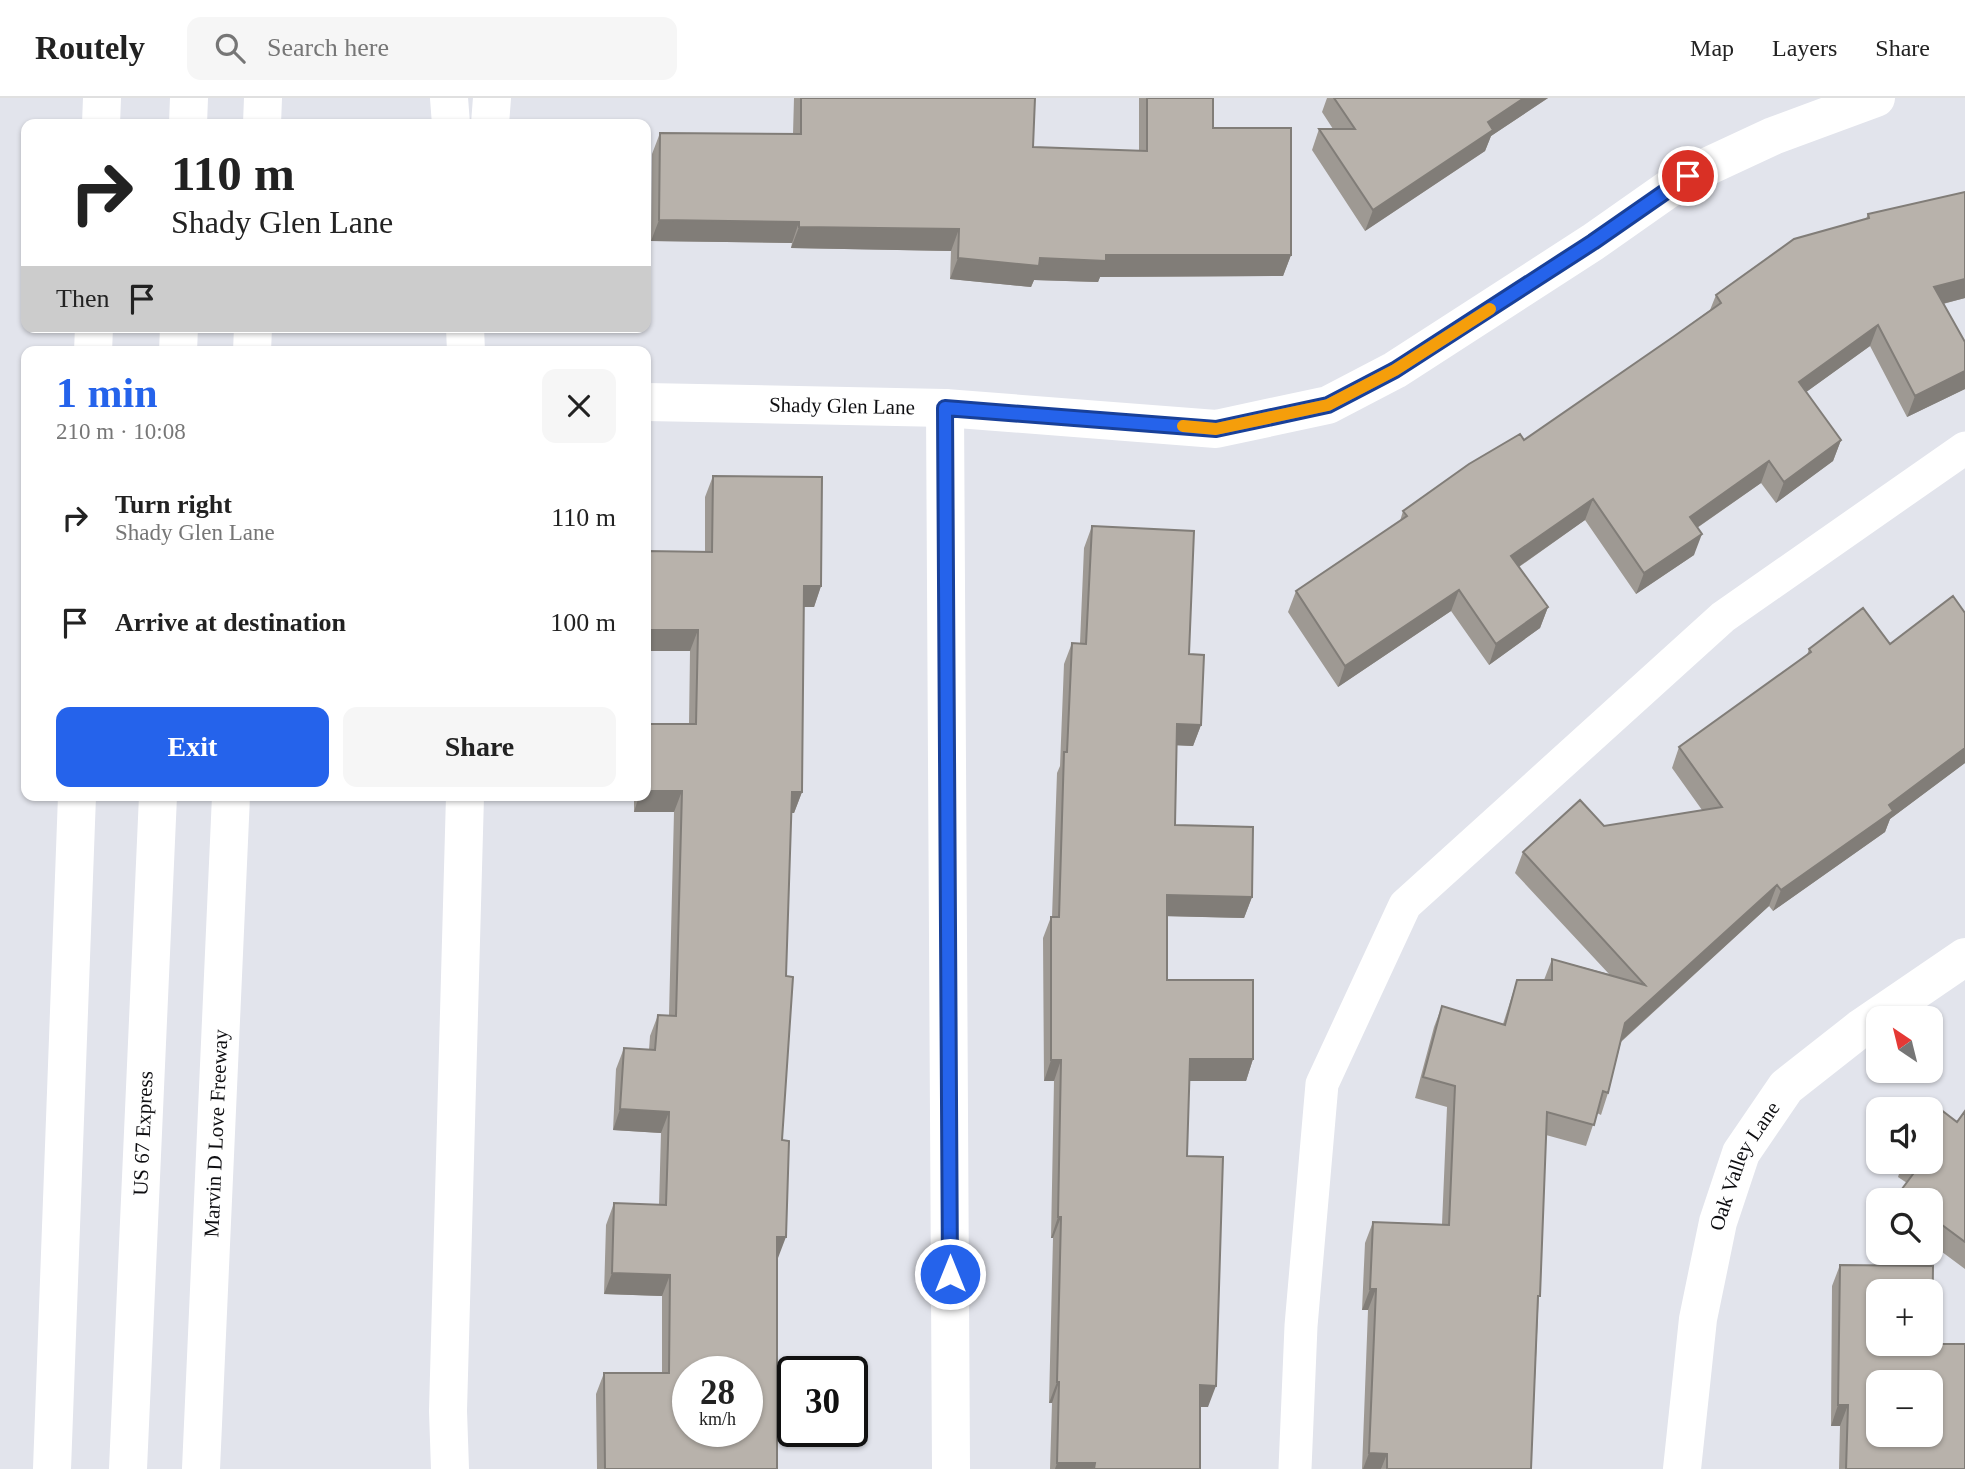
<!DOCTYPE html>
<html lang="en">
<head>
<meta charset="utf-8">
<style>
	:root { --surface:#fff; --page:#f6f6f6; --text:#222; --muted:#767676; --line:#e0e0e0; --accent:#2563eb }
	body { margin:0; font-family:Georgia,serif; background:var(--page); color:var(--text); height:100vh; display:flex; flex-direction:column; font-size:26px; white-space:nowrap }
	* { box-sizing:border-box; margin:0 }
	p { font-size:23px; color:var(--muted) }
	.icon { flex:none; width:38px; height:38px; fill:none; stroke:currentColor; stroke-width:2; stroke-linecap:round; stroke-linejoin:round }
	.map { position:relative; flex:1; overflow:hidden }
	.details { position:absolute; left:21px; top:248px; width:630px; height:455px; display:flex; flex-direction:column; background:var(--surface); border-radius:14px; box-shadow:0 2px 5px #0004 }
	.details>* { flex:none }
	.banner { position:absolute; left:21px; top:21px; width:630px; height:214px; border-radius:14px; box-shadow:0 2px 5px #0004; background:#fff; color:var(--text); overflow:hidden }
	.needle { width:46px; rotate:325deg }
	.buttons { position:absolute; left:1866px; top:908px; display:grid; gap:14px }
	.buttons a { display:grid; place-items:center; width:77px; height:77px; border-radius:14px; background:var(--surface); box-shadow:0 2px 5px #0004; font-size:35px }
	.speed { position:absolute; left:672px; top:1258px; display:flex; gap:14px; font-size:35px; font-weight:700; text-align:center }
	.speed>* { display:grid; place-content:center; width:91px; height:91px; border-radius:50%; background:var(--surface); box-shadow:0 2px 5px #0004; line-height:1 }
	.speed small { font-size:18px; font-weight:400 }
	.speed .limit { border:4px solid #111; border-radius:10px; background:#fff; color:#111 }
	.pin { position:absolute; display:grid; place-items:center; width:60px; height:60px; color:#fff; margin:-30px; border:4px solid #fff; border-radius:50%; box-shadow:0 2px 7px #0007 }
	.me { position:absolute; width:77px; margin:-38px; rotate:0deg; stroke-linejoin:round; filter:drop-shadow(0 0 5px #0008) }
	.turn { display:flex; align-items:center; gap:24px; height:147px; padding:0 35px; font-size:32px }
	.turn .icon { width:91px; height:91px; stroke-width:2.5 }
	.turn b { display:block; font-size:49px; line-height:60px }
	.then { display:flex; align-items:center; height:66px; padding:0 35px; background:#0003; gap:14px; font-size:26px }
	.round { display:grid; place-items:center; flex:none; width:74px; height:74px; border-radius:14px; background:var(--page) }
	.summary { display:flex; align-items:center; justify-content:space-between; height:119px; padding:0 35px }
	h1 { font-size:42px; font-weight:700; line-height:52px; color:var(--accent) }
	.cta { display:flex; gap:14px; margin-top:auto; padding:14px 35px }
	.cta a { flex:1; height:80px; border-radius:14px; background:var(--accent); color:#fff; font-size:28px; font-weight:700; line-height:80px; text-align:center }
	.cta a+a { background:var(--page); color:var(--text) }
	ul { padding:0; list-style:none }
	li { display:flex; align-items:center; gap:21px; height:105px; padding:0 35px }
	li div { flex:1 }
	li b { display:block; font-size:26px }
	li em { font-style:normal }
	header { display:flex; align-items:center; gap:42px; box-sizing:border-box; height:98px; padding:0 35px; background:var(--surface); border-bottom:2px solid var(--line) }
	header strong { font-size:33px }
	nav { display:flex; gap:38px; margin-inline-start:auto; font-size:24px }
	.search { width:490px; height:63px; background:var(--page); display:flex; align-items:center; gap:18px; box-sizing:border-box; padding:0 24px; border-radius:14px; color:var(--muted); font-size:26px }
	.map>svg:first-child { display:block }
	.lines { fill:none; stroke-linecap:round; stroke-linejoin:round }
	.service { stroke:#fff; stroke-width:33 }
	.minor { stroke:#fff; stroke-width:38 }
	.secondary { stroke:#fff; stroke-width:38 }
	.motorway { stroke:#fff; stroke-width:38 }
	.wall { fill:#9e9993 }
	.shaded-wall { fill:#817d78 }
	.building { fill:#b8b2ab; stroke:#817d78; stroke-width:2; fill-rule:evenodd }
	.route-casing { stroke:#184099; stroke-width:18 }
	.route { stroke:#2563eb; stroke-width:12 }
	.slow { stroke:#f59e0b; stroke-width:12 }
	.labels { text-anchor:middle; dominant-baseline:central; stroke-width:5; stroke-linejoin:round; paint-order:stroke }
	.street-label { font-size:21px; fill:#0e0e11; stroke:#e2e4ec }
</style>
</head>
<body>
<header>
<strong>Routely</strong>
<div class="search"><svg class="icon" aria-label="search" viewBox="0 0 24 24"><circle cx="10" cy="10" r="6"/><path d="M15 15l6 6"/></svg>Search here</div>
<nav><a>Map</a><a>Layers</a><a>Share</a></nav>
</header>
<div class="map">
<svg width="1965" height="1371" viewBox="0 0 1965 1371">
	<rect width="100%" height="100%" fill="#e2e4ec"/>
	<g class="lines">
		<path class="service" d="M1295,1371l6,-143 21,-242 83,-179 318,-288 242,-169"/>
		<g class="minor">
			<path id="s1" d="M646,304l299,6 271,21 112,-24 67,-35 198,-128 94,-66 86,-40 103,-38"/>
			<path d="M945,310l6,1061"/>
			<path id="s2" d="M1682,1371l16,-150 20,-97 23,-69 45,-66 75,-59 104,-71"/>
		</g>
		<path class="secondary" d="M490,26l2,-26
			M450,1371l-2,-58 17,-615"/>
		<g class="motorway">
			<path d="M449,0l2,26"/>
			<path d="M101,26l1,-26"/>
			<path d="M188,26l1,-26"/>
			<path d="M262,26l1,-26"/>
			<path d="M465,229l1,25"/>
			<path d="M93,254l1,-25"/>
			<path d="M178,254l1,-25"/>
			<path d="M252,254l1,-25"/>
			<path d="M52,1371l25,-673"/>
			<path id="s3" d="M128,1371l30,-673"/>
			<path id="s4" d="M201,1371l30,-673"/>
		</g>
	</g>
	<path class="wall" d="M794,0h241l-2,49 106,4v-53h74v30l78,127 -8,21 -183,1 -2,5 -64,-2 -3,7 -81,-8 1,-28 -160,-3 1,-5 -141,-2 1,-87 8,-21 133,1z
		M1327,0h221l-57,38 -6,15 -120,80 -53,-81 7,-21h14l-11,-17z
		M1965,94v106l-22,6 22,38v47l-58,28 -37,-71 -64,46 35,48 -8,21 -57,42 -15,-20 -64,45 -3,27 -58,39 -51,-74 -66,47 29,40 -8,21 -51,37 -38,-54 -113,76 -50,-75 8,-21 104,-70 3,-10 121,-71 149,-103 37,-27 6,-15 150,-76 2,-5z
		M713,378l108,110 -7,21h-11l-1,185 -8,21h-3l-13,445h-1v211h-180l-1,-75 8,-21h58v-77l-58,-2 2,-69 8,-22 45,2 2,-72 -48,-3 3,-61 8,-21 25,2 1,-14 8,-21h11l5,-203h-40v-16h12l43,-72 1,-73h-44v-100l59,1v-55z
		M1092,428l97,128 12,71 -8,21 -17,-1 -1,80 77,72 -8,21 -77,-2v64l86,79 -7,22h-57l-2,75 21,251h-8v62h-150l2,-66h-3l4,-165h-2l3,-157h-10l-1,-143 8,-21h1l5,-144 3,-7 4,-102 8,-21h8l4,-95z
		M1965,515v150l-75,56 -5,13 -112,79 -4,-5 -148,136 -13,51 -7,22 -4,-2 -11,33 -40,-11 -15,334h-169l6,-159h-6l3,-67 8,-21 69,2 5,-117 -32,-9 19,-71 8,-21 61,18 14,-44h27l8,-21 57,15 -94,-101 8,-21 81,-26 98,-16 -30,-42 7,-21 128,-92 2,-6 81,-5z
		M1965,1013v158l-35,-26v-43h-34l3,-7 8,-10 -9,-6 5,-15h27z
		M1840,1167l92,79 33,125h-126l1,-43h-9l1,-140z"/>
	<path class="shaded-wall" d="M1524,0h24l-57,38 -6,15 -120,80 8,-21 115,-88z
		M659,122l140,2 -7,21 -141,-2z
		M799,129l160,2 -8,22 -160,-3z
		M1106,157h185l-8,21 -183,1 -2,5 -64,-2 -3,7 -81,-8 8,-21h82z
		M1965,181v19l-39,10 8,-21z
		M1878,227l-8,21 -79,57 8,-21z
		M1965,273v18l-58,28 8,-21z
		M1841,342l-8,21 -57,42 8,-21z
		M1769,363l-8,22 -79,55 8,-21z
		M1593,401l-8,21 -81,57 7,-21z
		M1702,436l-8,21 -58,39 8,-21z
		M804,488h17l-7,21h-18z
		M1459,492l-8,21 -113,76 7,-21z
		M1548,509l-8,21 -51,37 7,-21z
		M646,532h52l-8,21h-44z
		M1177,626l24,1 -8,21 -24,-1z
		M1965,650v15l-75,56 -5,13 -112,79 8,-21 108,-85z
		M646,693h36l-8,21h-40l5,-16h7z
		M792,694h10l-8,21h-10z
		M1777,787l-8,21 -151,138 7,-21z
		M1167,797l85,2 -8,21 -84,-2z
		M1190,961h63l-7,22h-64z
		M1051,962h10l-7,21h-10z
		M620,1011l49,3 -8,21 -48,-3z
		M1058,1119h3l-8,21h-2z
		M777,1139h9l-8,21h-9z
		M612,1175l58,2 -8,21 -58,-2z
		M1370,1191h6l-8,21h-6z
		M1057,1284h2l-7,21h-3z
		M1200,1287l16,1 -8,21h-16z
		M1838,1307h10l-8,21h-9z
		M1369,1355l18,1 -6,15h-18z
		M1057,1365h38l-2,6h-38z"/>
	<path class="building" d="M801,0h234l-2,49 114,4v-53h66v30h78v127h-185v6l-66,-3 -1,8 -81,-8 1,-29 -160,-2v-5l-140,-2 1,-87 141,1z
		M1334,0h190l-36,24 5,8 -120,80 -54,-81h36z
		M1965,94v87l-31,8 31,55v29l-50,25 -37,-71 -79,57 42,58 -57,42 -15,-21 -79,56 12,17 -58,39 -51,-74 -82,57 37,51 -52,37 -37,-54 -114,76 -49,-75 111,-75 -4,-5 66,-47 51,-30 4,6 149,-103 48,-34 -5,-8 78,-56 75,-21 -1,-4z
		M713,378l109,1 -1,109h-17l-2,206h-10l-6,184 7,1 -11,163 7,1 -3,96h-9v232h-172l-1,-96h65l1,-98 -58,-2 2,-70 52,2 3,-93 -49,-3 4,-61 31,2 3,-35 18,1 6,-225h-36v-67h50l2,-94h-52v-79l66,1zM688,1274h59v60h-59z
		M1092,428l102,5 -5,123 15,1 -3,70 -24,-1 -2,101 78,2 -1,70 -85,-2v85h86v79h-63l-3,97 36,1 -7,229 -16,-1v84h-106l1,-6h-38l2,-81h-2l4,-165h-3l3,-157h-10v-143h8l5,-165h3l5,-109 14,1z
		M1953,498l12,17v135l-76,57 4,6 -112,79 -4,-5 -152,138 -17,70 -5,-2 -9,34 -47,-13 -7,184h-2l-7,173h-144v-15l-18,-1 7,-164h-6l3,-67 76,3 6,-139 -32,-9 19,-71 63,19 12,-45h35v-21l93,26 -122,-133 57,-52 24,26 118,-19 -43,-60 132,-95 -2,-3 54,-41 27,36z
		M1940,1011l17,13 8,-11v131l-35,-26v-16h-21l-10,-7 20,-27 -5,-4h16v-40z
		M1840,1167l93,1 -1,78h33v125h-119l2,-64h-10zM1878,1194h52v52h-52zM1878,1284h52v53h-52z"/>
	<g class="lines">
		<g class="route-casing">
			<path id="route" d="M950,1176l-5,-866 271,21 112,-24 67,-35 198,-128 95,-66"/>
		</g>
		<use href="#route" class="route"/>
		<path class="slow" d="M1183,328l33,3 112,-24 67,-35 95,-61"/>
	</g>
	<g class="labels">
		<g class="street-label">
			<text stroke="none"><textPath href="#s1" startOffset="196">Shady Glen Lane</textPath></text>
			<text stroke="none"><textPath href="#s3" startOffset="336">US 67 Express</textPath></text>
			<text stroke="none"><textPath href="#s4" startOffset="336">Marvin D Love Freeway</textPath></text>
			<text stroke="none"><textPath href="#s2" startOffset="312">Oak Valley Lane</textPath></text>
		</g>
	</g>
</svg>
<div class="buttons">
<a><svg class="needle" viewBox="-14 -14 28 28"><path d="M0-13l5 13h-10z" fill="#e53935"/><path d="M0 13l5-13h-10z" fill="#767676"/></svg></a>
<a><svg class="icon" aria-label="sound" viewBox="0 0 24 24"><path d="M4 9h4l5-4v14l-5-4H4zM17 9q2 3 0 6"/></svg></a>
<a><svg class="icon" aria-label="search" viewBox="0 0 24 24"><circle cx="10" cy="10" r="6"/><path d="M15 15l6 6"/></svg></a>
<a>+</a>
<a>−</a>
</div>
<div class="speed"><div>28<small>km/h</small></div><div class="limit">30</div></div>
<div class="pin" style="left:1688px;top:78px;background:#d93025"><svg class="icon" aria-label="arrive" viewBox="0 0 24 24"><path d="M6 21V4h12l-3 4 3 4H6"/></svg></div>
<svg class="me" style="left:950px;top:1176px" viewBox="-20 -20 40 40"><circle r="17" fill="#2563eb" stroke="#fff" stroke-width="3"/><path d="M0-11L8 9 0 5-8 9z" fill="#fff"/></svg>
<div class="banner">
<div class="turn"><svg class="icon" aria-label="right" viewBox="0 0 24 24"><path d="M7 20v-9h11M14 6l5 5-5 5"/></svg><div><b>110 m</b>Shady Glen Lane</div></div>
<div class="then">Then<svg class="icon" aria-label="arrive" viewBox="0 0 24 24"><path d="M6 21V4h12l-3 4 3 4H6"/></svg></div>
</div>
<section class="details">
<div class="summary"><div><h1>1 min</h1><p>210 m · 10:08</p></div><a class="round"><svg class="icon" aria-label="close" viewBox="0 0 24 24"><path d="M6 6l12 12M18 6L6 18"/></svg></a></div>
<ul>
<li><svg class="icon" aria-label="right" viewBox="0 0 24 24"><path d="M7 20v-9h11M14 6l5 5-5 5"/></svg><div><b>Turn right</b><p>Shady Glen Lane</p></div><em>110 m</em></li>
<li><svg class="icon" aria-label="arrive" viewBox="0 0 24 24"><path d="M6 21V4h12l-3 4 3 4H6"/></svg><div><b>Arrive at destination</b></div><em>100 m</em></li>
</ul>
<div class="cta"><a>Exit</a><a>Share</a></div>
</section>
</div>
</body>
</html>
